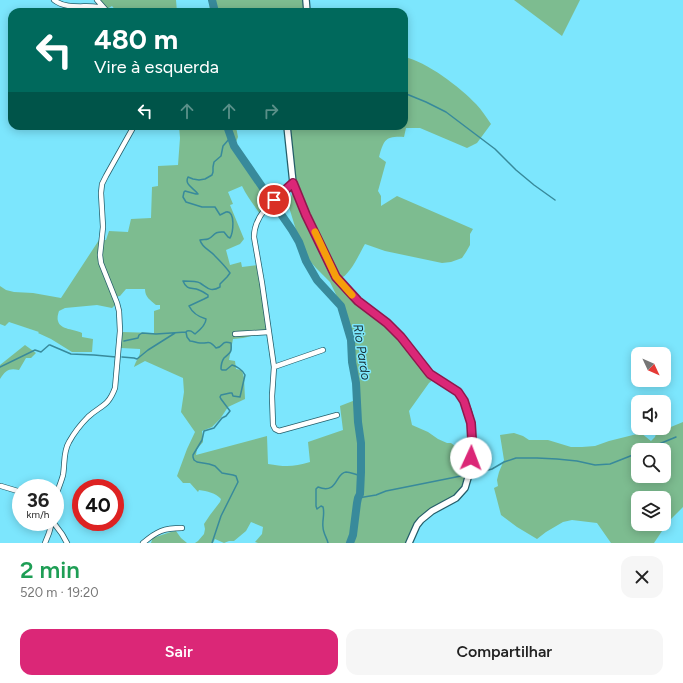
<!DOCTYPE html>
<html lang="pt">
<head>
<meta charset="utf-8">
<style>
	:root { --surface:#fff; --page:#f6f6f6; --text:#222; --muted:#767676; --accent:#db2777 }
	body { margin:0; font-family:Figtree,sans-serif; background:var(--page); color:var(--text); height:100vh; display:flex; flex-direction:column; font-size:15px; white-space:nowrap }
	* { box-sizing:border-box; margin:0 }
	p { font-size:13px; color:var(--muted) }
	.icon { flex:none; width:22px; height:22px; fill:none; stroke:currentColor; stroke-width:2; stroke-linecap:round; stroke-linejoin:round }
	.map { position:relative; height:543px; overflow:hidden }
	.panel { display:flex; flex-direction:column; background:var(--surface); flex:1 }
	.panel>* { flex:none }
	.hud { position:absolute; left:8px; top:8px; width:400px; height:122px; border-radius:12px; box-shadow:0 2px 10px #0003; background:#00695c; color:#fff; overflow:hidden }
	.needle { width:26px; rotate:134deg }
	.controls { position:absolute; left:631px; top:347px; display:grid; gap:8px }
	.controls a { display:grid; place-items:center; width:40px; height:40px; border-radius:8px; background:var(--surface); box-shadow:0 2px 10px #0003; font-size:20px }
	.speed { position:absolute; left:12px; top:479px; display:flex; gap:8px; font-size:20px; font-weight:700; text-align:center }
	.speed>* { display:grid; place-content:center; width:52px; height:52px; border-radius:50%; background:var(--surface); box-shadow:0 2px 10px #0003; line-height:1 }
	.speed small { font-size:10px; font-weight:400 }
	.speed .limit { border:6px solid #d22; background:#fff; color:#111 }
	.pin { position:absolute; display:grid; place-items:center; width:34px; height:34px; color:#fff; margin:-17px; border:2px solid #fff; border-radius:50%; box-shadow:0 1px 4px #0007 }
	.me { position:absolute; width:44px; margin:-22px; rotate:2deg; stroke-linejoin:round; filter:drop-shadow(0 0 3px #0008) }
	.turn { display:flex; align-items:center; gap:14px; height:84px; padding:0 20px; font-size:18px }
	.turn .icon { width:52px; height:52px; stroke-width:2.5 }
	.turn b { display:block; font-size:28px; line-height:34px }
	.lanes { display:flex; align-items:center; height:38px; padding:0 20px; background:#0003; justify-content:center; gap:20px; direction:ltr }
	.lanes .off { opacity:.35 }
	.round { display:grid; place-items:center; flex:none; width:42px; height:42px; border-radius:12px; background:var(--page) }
	.summary { display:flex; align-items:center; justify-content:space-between; height:68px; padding:0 20px }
	h1 { font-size:24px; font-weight:600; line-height:30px; color:#1e9e55 }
	.primary-button { display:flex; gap:8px; margin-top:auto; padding:8px 20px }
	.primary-button a { flex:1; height:46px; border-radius:12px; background:var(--accent); color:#fff; font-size:16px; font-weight:600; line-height:46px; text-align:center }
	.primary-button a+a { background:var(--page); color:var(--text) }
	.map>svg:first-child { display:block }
	.green { fill:#7dbc90; fill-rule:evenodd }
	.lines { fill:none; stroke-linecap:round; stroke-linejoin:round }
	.stream { stroke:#388a9b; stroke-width:1.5 }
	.river { stroke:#388a9b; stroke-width:8 }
	.minor-casing { stroke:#255e6a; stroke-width:6 }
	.tertiary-casing { stroke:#255e6a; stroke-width:8 }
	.minor { stroke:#fff; stroke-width:4.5 }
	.tertiary { stroke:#fff; stroke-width:5.5 }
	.route-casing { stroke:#8e194d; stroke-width:10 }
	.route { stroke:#db2777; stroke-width:7 }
	.slow { stroke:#f59e0b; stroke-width:7 }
	.labels { text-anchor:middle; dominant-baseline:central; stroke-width:3; stroke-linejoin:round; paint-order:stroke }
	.water-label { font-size:13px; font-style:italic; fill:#163035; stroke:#7ce6fd }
</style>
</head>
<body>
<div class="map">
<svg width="683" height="543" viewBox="0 0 683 543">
	<rect width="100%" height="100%" fill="#7ce6fd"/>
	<path class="green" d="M96,0h80l1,12h-6l-1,-3h-15l-2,3h-36l-5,-6 -7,4z
		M209,0h95l-1,12h-93z
		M514,0h66l-18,36z
		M404,57c22,4 57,31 72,47 6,6 10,13 15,20l-14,19 -10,5 -47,-20h-14l-2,9c-19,-1 -20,3 -25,20l7,5 -8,29 3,5v10l16,-10 76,33 -3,5v11l-4,7 -4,6 -11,4 -9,1 -57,-12 -20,-7c-6,10 -15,32 -26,35l57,55 38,45 -5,4 -20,28 3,14 16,7 10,7 9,4h4l4,3 11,12 3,19 -12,16 -35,22 -12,17 -4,11h-148l-3,-1 7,-8 1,-7 -12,-5 -5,9 -12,10h-5l-5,2 -9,-4 -2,4h-18l3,-2 6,-7 1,-5 -1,-5 6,-9 10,-13 1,-3c-5,-6 -14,-8 -22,-9l-1,2 -8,-9h-7l-6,-7 10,-27 8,-17 -14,-20 3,-20 -1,-14 -38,-17 -11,6c2,-7 7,-11 6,-18l-19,-1 1,-16 32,1v-22l6,-2v-4h-4c-6,-5 -11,-8 -11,-16h-19l-6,7 -6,1 1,8 -3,3 -15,-3 -32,3 -6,3c-1,3 -2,7 -1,10 2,9 17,8 24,12v4l11,2 -1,13h-20l-21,-13 -13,-6 1,-1 -30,-10 -4,4 -5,-2v-38l6,4 8,2 19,1 28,5 38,-58h7l3,-9 19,1 3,-13 20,-1 1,-31 6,-1v-20l20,-1 2,-27 -1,-12h62l-5,1 2,10 -2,5v6l11,13 26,35 1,5 -12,16c-7,-11 -15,-20 -20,-31l-14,6 5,12 -3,1 14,34 -4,5 -14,6 4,15 11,-3 1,5 17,-2 11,67 -27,6 -10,1 -4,21 6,1 1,8 6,1 2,8 1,21 -17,8 -8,12 -8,8 -10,4 1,11 -6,7 -1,6 71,-19 1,28c17,3 26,3 42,-2l-2,-20 35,-12 -3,-24 18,-7 -6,-26 -2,-34 -9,-34 -11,-23 -14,-14 -7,-8 -3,-6 -10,-24 -7,-23c-1,-7 5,-14 5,-21 1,-20 -1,-41 -5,-60h115z
		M25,345l11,8 -5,5h-5l-7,12c-10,-2 -13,0 -19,9v-14z
		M683,422v85l-15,15 -14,21h-43l-14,-20 -25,-3 -9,2 -17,10 -9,7 -20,-12 -16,-12 -7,-27 4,-2 -1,-6 2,-8 5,-12 -4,-25 14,-2 9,3 6,4h19l23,7h11l13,-1 14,-5 32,-8 10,8 4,-4 2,-6 9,-2zM638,450h26v26h-26zM638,498h26v26h-26z
		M176,531l5,7 6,5h-36l1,-3v-2c8,-2 16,-6 24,-7z"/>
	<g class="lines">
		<path class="stream" d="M404,93l22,9 20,10 49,37 21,21 18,15 21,15
			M186,332l1,5 3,4c3,0 7,2 10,2 9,1 8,-4 16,5 9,-1 4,-8 15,-5 1,11 -1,9 -7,15 -2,3 -3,7 -3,11l1,1h4l6,-5c4,1 11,5 13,10l-5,22 -7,-1 -1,-3h-2l-9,2 -1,2 1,2 9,12 -4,5 -4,2 -8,10 -10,3 -2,9 -9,15v2l1,3 3,2 12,2 6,2 7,7 11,2 3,1 2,6 -17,34 -9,27
			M124,341l14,-3 1,-3 3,-2 14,1 30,-2 1,-1c5,-1 5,1 8,3 5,-4 11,-9 11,-15 -7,-2 -14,-7 -17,-13l15,-7 4,-2v-2c-3,-2 -6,-4 -9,-5 -7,-3 -12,1 -16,-9h1c4,0 13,0 16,2 7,4 10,10 20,4v-3l7,-7 3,-4c-4,-6 -10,-12 -15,-17 -5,-6 -13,-8 -15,-16 3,-1 5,0 8,-1 6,-2 5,-8 16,-7l4,5 2,1c3,-5 6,-28 -4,-26 -2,1 -4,2 -6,3l-5,-8h-13l-16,-5 -3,-5 1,-5 1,-1 11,3h2c-4,-6 -14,-9 -10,-17l5,2 6,1 6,-1 7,-4 1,-3v-5l1,-5 7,-6 2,-10 7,-8
			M122,357l12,1 3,1 11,-9 27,-17
			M0,367l35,-17 6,2 8,-7h1l21,9 23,1 22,2
			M646,450l13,-6 17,-7
			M470,475l5,-1 17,-5 12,-7 12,-4h21l20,1 20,2 18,4 15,-1 28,-11
			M358,498l18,-3 10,-4 80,-16
			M328,543c-1,-5 -5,-10 -5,-16 -1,-7 2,-13 0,-20l-2,-1 -4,3 -1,-3v-17l2,-2c20,8 17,-14 28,-15 4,0 8,2 12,3l3,-3"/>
		<path class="river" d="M212,0l3,12
			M227,126l7,20 58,84 7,12 7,19 11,19 24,26 8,27 2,7 1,22 4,21 2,39 3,21v29l-1,22 -2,4 -1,5 -4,32 -3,8"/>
		<g class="minor-casing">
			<path id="minor" d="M54,0c16,13 43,0 54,12
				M97,0l8,9
				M293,183c-16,14 -39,30 -39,54l8,46 12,84 49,-17
				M235,334l34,-2
				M274,367l-2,29 1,29 2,4 4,2 58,-16
				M1,486l20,6
				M55,499c2,-8 6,-16 8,-24 2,-11 0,-23 6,-33 5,-9 12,-18 19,-25 13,-12 20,-10 27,-29l5,-57 -1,-20 -2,-8 -16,-40 -1,-8 3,-28 -2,-34 1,-9 4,-8 28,-50
				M53,522l9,12 5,9
				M45,543l4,-10 3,-11
				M143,543c14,-12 21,-15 39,-15"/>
		</g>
		<g class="tertiary-casing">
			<path id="tertiary" d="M306,0l1,12
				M287,126l6,57 13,32 30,62 22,24 29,22 14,14 29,37 28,18 6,9 4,10 3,12 1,16 -1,19 -1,13 -3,10 -2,7 -9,10 -24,13 -11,9 -4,5 -8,18"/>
		</g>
		<use href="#minor" class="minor"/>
		<use href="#tertiary" class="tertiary"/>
	</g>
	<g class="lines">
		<g class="route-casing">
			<path id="route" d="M274,200l19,-17 13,32 30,62 22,24 29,22 14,14 29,37 28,18 6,9 7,22 1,16 -1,19"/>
		</g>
		<use href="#route" class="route"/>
		<path class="slow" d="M315,232l21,45 16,18"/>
	</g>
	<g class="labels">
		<g class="water-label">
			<text transform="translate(362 352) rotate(81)">Rio Pardo</text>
		</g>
	</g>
</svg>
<div class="controls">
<a><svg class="needle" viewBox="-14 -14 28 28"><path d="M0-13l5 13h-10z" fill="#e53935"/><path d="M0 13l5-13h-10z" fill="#767676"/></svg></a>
<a><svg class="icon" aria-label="sound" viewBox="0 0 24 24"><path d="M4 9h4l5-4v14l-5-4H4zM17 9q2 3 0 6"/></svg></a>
<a><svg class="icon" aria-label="search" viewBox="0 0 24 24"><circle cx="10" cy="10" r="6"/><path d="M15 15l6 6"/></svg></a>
<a><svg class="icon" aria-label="layers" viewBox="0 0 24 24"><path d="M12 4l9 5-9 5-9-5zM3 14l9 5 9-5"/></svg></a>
</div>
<div class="speed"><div>36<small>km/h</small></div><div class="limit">40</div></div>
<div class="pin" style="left:274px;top:200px;background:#d93025"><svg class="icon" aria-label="arrive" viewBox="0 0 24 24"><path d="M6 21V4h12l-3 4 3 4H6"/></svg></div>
<svg class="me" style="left:471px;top:458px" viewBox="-20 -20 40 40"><circle r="19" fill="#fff"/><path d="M0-13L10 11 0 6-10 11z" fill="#db2777"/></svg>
<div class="hud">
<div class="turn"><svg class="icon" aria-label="left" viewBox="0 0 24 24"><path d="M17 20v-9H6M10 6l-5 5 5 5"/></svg><div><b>480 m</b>Vire à esquerda</div></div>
<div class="lanes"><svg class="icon" aria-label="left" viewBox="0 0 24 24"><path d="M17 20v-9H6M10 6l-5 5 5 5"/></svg><svg class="icon off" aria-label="ahead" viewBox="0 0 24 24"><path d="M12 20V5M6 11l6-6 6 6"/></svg><svg class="icon off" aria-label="ahead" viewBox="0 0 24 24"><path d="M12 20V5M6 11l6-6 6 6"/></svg><svg class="icon off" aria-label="right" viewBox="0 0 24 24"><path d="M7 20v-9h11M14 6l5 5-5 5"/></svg></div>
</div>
</div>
<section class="panel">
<div class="summary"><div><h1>2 min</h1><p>520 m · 19:20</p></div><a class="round"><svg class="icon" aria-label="close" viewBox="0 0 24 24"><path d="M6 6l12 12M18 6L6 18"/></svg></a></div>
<div class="primary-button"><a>Sair</a><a>Compartilhar</a></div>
</section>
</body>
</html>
